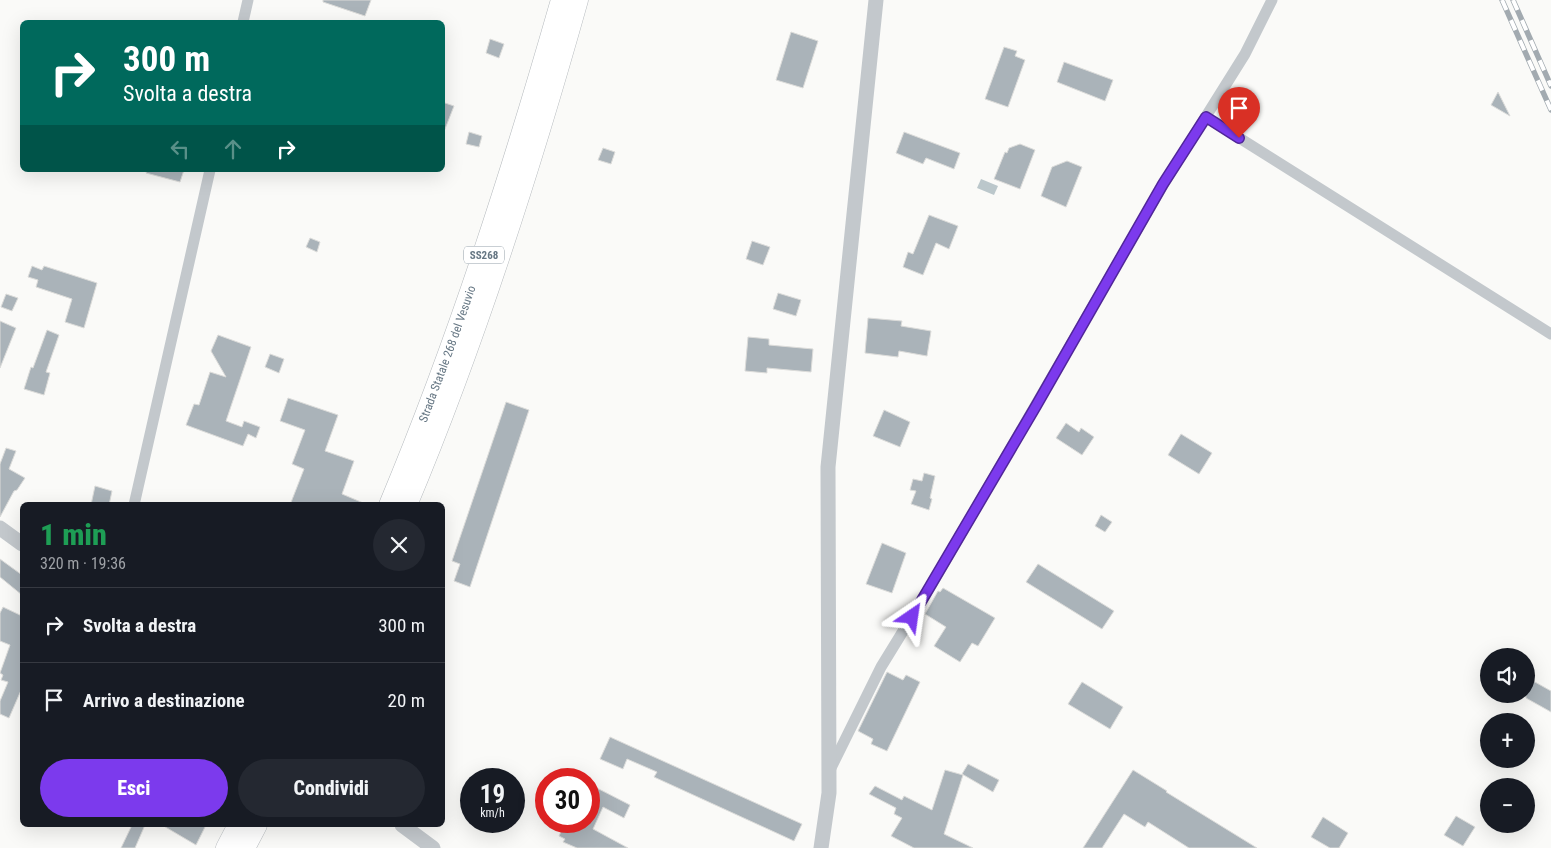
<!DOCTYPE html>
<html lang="it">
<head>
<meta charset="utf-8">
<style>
	:root { --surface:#171b24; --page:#242831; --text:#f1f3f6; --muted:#9ea1a6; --line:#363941; --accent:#7c3aed }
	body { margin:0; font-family:"Roboto Condensed",sans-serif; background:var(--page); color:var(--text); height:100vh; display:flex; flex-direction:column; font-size:19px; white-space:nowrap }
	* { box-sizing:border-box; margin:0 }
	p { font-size:16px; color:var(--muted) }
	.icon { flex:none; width:28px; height:28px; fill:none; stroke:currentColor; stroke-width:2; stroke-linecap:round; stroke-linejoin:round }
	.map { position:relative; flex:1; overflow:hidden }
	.side { position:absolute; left:20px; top:502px; width:425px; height:325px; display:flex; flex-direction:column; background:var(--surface); border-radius:8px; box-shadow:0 5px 20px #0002 }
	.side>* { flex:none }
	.hud { position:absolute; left:20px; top:20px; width:425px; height:152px; border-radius:8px; box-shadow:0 5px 20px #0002; background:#00695c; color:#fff; overflow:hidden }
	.buttons { position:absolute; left:1480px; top:648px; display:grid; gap:10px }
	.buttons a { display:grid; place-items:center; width:55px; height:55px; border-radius:50%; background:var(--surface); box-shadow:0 5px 20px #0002; font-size:25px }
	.speed { position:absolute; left:460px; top:768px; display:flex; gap:10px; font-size:25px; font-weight:700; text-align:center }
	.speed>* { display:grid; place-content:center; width:65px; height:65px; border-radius:50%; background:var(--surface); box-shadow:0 5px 20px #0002; line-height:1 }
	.speed small { font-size:12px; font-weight:400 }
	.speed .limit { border:8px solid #d22; background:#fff; color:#111 }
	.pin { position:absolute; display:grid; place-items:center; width:42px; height:42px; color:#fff; margin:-51px -21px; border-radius:50% 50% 50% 0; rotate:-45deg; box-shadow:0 0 5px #0007 }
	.pin .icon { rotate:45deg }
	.me { position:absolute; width:55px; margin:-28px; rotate:32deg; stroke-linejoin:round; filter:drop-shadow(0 0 4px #0008) }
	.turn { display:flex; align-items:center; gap:18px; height:105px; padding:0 20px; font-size:22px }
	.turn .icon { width:65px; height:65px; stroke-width:2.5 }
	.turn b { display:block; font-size:35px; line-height:42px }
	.lanes { display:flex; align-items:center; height:48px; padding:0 20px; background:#0003; justify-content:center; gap:25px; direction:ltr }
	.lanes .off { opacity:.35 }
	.round { display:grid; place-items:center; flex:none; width:52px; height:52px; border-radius:26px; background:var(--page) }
	.headline { display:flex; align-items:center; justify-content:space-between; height:85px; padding:0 20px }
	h1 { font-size:30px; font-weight:800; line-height:38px; color:#1e9e55 }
	.button { display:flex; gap:10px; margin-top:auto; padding:10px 20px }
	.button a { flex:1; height:58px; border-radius:30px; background:var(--accent); color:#fff; font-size:20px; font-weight:800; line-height:58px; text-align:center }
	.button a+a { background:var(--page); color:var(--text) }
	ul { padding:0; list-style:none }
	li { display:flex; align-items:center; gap:15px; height:75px; padding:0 20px; border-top:1px solid var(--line) }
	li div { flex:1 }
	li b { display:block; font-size:19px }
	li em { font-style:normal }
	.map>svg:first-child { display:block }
	.water { fill:#bbc7cb }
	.building { fill:#aab3b9; stroke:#dcdcda }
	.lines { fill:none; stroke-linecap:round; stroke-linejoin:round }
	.trunk-casing { stroke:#b4b9bd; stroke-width:21 }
	.minor { stroke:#c3c8cc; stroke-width:11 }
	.tertiary { stroke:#c3c8cc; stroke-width:15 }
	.trunk { stroke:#fff; stroke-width:20 }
	.rail-casing { stroke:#a2aab0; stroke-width:5.5 }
	.rail { stroke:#fff; stroke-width:4; stroke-dasharray:11; stroke-linecap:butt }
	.route-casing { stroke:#51269a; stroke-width:12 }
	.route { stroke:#7c3aed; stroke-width:9 }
	.labels { text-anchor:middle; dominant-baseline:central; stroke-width:5; stroke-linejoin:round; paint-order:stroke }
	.shield { fill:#fff; stroke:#939fa8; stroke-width:1 }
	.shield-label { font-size:11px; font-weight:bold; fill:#657683 }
	.street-label { font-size:12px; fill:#657683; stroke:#fff }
</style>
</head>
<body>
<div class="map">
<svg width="1551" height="848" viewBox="0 0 1551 848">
	<rect width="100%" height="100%" fill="#fafaf8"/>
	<path class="water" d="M981,179l17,7 -4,9 -17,-7z"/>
	<path class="building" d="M323,0h48l-6,16 -42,-14z
		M791,32l27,9 -15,47 -27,-8z
		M490,39l14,5 -5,14 -13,-5z
		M1004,47l13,4 -2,5 10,4 -17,47 -23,-8z
		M1064,62l49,18 -8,21 -48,-19z
		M1498,92l12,24 -19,-11z
		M442,102l12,4 -11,28h-1z
		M469,132l13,4 -3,11 -13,-3z
		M904,132l56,21 -6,16 -28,-11 -3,6 -27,-11z
		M1020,144l15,6 -15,39 -26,-10 11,-27 2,1 2,-5z
		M603,148l12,4 -4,12 -13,-4z
		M1067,161l15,6 -16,40 -25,-11 11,-29z
		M147,170h37l-4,12 -34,-9z
		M929,215l29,11 -9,23 -13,-6 -13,32 -20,-8 5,-15 5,2z
		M310,238l10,4 -3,10 -11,-5z
		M752,241l18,6 -7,18 -17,-6z
		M32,266l10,4 2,-4 53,17 -13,45 -19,-6 7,-23 -36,-12 2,-7 -10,-3z
		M778,293l23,7 -5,16 -23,-7z
		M6,294l12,4 -6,13 -11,-4z
		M868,318l34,3 -1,5 30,5 -4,25 -28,-5 -1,6 -33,-4z
		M0,321l16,7 -16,40z
		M47,330l12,5 -13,37 4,1 -6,22 -20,-6 7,-22 2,1z
		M218,335l33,12 -25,74 16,6 2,-6 16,6 -4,11 -8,-4 -5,12 -57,-21 8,-21 5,1 11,-33 16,5 -15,-26z
		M748,337l21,2v6l44,4 -2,23 -44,-4v5l-22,-2z
		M270,354l14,5 -5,14 -14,-6z
		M288,398l50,17 -13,36 29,10 -12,33 26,11h-78l14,-36 -12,-5 13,-34 -25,-9z
		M506,402l23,8 -59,177 -16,-6 6,-17 -8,-3z
		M884,410l26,12 -10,25 -27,-11z
		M1066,423l13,9 2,-4 13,9 -12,18 -26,-17z
		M1181,434l31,19 -13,21 -31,-19z
		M6,448l10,3 -7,18 16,9 -8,12 -3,1 -14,26v-53z
		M924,473l11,3 -5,22 2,1 -3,11 -18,-6 5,-13 -6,-1 3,-11 9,2z
		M95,486l17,5 -3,14h-18z
		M1101,515l11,7 -7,10 -10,-6z
		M882,543l24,10 -14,40 -26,-9z
		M0,559l22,16v20l-22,-18z
		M1038,564l76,47 -12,18 -76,-47z
		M943,588l52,30 -17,28 -6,-3 -12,19 -26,-16 12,-19 -21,-13 13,-23 2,1z
		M3,607l19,9v72l-13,30 -9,-4v-13l8,-19 -7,-2 2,-5 -3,-2 10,-28 -10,-4v-28z
		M887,672l16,8 3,-5 14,7 -33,69 -16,-7 2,-5 -15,-8z
		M1526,677l25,14v21l-25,-14z
		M1082,682l41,25 -13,22 -42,-25z
		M610,737l192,87 -8,17 -140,-64 3,-5 -30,-13 -4,10 -23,-10z
		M968,764l31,16 -6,12 -31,-18z
		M945,770l18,5 -19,59 29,14h-59l-23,-12 11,-18 -8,-4 2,-6 -27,-14 6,-8 27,14 2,-4 28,14z
		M1133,770l34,21 -1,1 91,56h-68l-41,-26 -3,5 -21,-13 -22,34h-19z
		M589,784l41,21 -6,13 -21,-11 -10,22 35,19h-51l-14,-6 2,-3 -6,-3 7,-15h23z
		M1456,816l19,11 -12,19 -19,-11z
		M1323,817l25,16 -9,15h-9l-19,-11z
		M132,825h13l-10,23h-14z
		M162,825h44l-10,20z"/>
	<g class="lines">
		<g class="trunk-casing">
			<g id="trunk">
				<path id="s1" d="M389,505c69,-165 123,-334 172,-505"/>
				<path d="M407,505c69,-164 123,-334 171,-505"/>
				<path d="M226,848l12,-23"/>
				<path d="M245,848l12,-23"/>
			</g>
		</g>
		<path class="minor" d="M243,22l5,-22
			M1206,117l345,217
			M134,505l76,-335
			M830,770l51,-103 51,-83 231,-399 82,-131 27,-54"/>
		<path class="tertiary" d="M0,528l22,16
			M402,825l31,23
			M821,848l8,-55 -1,-326 48,-467"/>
		<use href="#trunk" class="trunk"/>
		<g class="rail-casing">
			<path id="rail" d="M1502,0l49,110
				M1513,0l38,86"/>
		</g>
		<use href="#rail" class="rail"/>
	</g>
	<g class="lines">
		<g class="route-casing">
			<path id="route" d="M912,617l124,-211 127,-222 43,-67 33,21"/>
		</g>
		<use href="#route" class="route"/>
	</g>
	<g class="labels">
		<rect class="shield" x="464" y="246.5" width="40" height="17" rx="4"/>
		<g class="shield-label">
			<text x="484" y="255">SS268</text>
		</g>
		<g class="street-label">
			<text stroke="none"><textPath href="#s1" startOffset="162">Strada Statale 268 del Vesuvio</textPath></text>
		</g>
	</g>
</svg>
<div class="buttons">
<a><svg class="icon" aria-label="sound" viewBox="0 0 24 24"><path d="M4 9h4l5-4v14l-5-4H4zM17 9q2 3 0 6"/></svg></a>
<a>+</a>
<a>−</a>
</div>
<div class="speed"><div>19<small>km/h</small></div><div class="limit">30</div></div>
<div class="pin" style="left:1239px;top:138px;background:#d93025"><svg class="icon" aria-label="arrive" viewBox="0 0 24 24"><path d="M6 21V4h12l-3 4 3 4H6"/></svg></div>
<svg class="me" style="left:912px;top:617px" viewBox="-20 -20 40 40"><path d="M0-17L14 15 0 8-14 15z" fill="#7c3aed" stroke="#fff" stroke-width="4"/></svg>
<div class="hud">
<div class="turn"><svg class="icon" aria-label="right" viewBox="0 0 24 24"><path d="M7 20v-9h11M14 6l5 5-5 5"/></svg><div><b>300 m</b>Svolta a destra</div></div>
<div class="lanes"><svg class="icon off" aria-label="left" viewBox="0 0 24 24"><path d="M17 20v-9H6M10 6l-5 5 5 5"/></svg><svg class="icon off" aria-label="ahead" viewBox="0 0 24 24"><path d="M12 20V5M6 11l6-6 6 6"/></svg><svg class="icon" aria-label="right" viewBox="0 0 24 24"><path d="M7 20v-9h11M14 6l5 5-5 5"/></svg></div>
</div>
<section class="side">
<div class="headline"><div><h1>1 min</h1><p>320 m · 19:36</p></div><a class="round"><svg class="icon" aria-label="close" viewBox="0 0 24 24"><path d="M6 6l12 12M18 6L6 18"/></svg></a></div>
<ul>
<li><svg class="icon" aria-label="right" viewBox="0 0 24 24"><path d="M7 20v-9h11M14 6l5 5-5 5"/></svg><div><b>Svolta a destra</b></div><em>300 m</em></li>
<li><svg class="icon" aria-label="arrive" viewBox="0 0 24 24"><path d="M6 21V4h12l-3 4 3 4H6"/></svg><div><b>Arrivo a destinazione</b></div><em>20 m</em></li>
</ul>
<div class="button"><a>Esci</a><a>Condividi</a></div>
</section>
</div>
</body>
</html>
